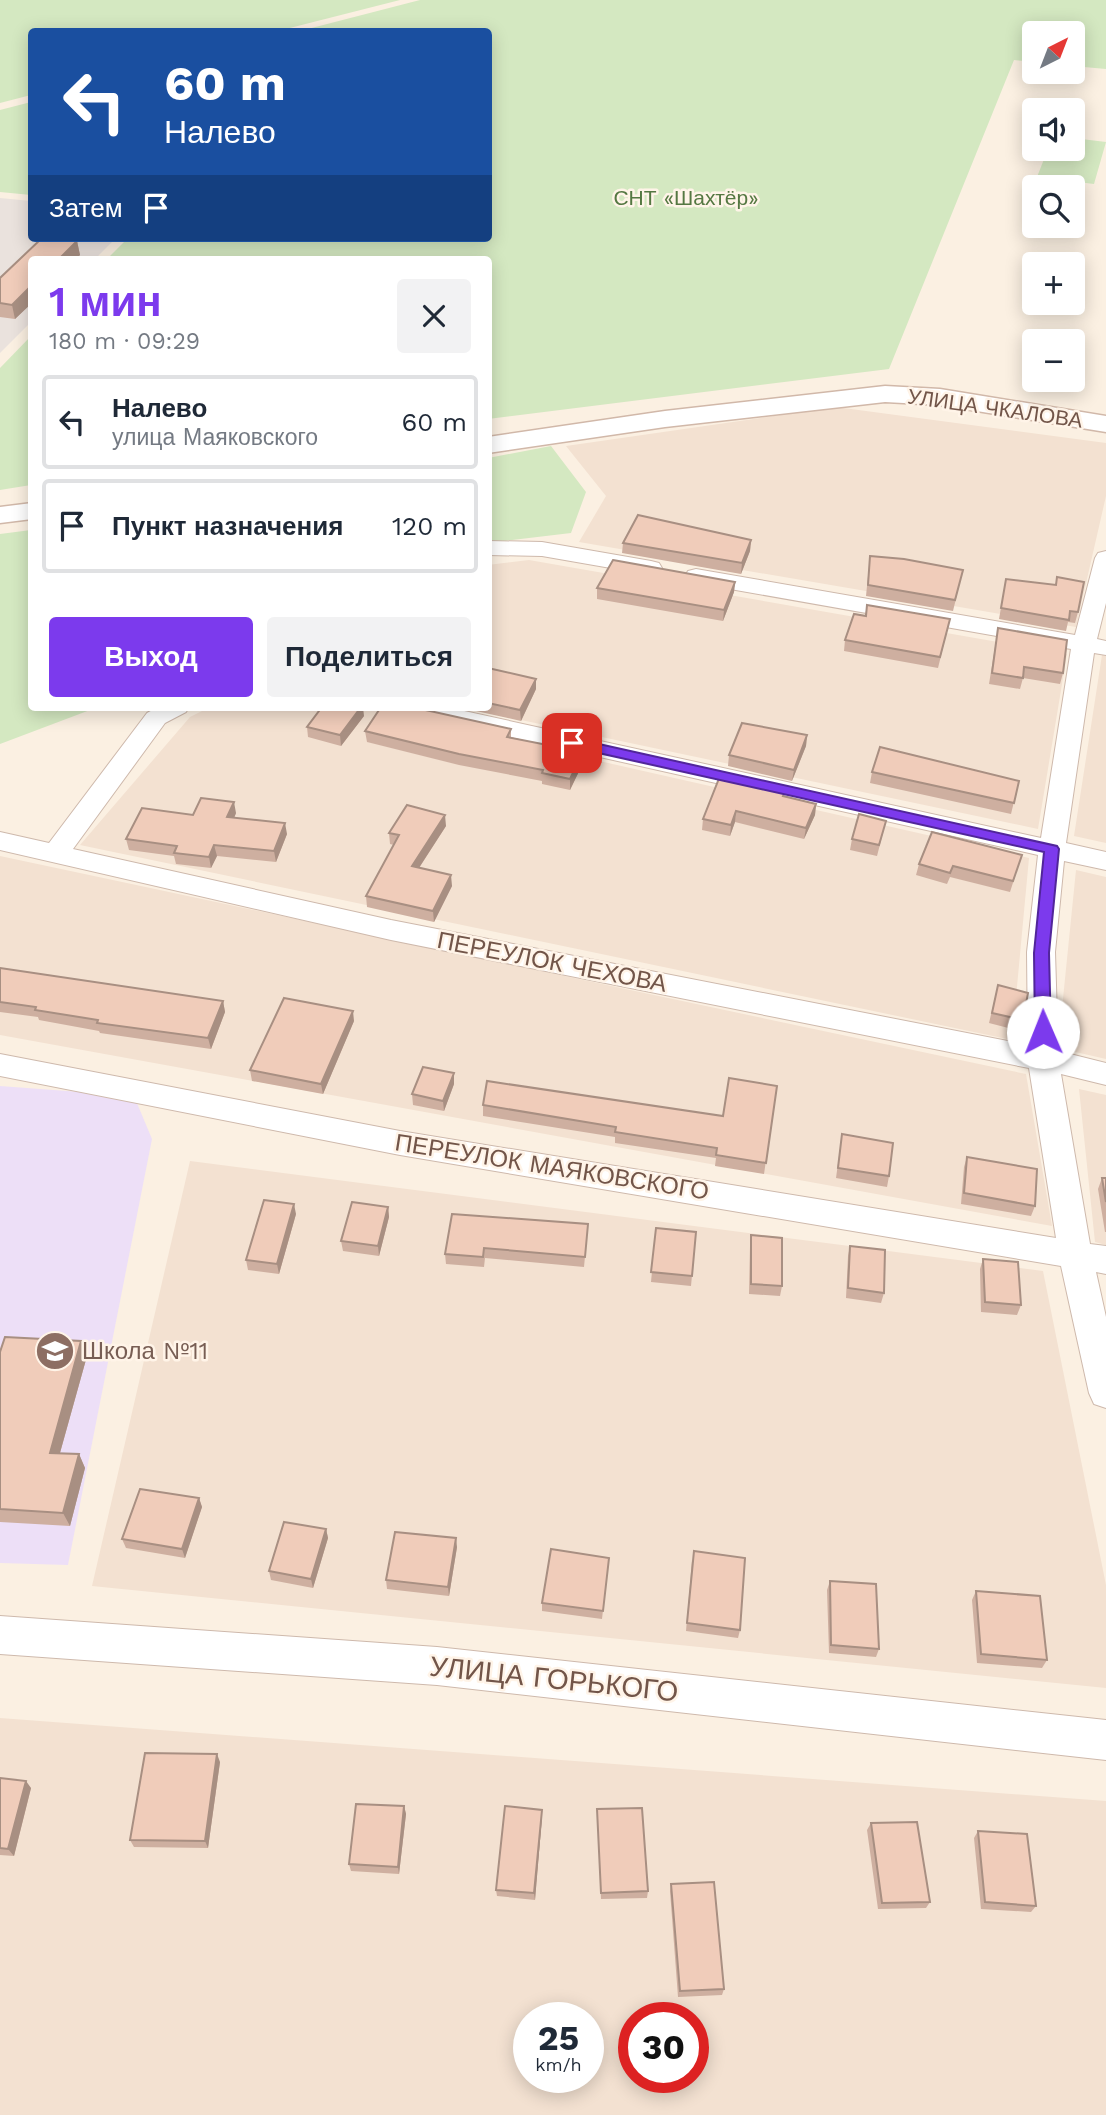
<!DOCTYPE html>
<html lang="ru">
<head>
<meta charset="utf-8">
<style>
	:root { --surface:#fff; --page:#f2f2f3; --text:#1f2937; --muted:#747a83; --line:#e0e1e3; --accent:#7c3aed }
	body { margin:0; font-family:"Work Sans",sans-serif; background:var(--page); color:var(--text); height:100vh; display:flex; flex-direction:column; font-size:26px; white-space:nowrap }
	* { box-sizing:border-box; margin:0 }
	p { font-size:23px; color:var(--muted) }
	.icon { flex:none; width:38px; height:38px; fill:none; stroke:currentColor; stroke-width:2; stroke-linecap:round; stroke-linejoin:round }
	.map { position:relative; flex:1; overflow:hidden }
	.side { position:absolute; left:28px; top:256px; width:464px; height:455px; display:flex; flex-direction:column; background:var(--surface); border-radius:7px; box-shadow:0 4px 18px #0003 }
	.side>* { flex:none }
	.hud { position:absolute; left:28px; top:28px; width:464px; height:214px; border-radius:7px; box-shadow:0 4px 18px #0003; background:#1a4fa0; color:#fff; overflow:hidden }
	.needle { width:46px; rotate:42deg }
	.buttons { position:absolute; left:1022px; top:21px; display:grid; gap:14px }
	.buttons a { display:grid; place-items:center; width:63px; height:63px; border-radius:7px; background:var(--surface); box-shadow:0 4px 18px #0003; font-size:35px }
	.speed { position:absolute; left:513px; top:2002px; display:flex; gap:14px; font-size:35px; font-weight:700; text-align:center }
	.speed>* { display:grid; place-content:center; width:91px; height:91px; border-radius:50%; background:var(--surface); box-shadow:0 4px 18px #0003; line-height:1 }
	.speed small { font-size:18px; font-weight:400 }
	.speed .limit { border:10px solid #d22; background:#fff; color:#111 }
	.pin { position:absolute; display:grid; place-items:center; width:60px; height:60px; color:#fff; margin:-30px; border-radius:14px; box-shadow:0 4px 10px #0006 }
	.me { position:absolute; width:77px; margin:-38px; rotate:359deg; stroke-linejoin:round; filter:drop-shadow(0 0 5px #0008) }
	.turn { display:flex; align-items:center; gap:24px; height:147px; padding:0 21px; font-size:32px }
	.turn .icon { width:91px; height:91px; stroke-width:2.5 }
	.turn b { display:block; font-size:49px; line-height:60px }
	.then { display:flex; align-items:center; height:66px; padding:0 21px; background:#0003; gap:14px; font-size:26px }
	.round { display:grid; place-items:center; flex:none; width:74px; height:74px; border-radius:7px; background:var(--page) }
	.summary { display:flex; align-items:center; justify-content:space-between; height:119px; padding:0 21px }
	h1 { font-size:42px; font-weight:600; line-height:52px; color:var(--accent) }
	.cta { display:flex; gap:14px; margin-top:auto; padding:14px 21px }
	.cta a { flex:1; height:80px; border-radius:7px; background:var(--accent); color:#fff; font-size:28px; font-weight:600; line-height:80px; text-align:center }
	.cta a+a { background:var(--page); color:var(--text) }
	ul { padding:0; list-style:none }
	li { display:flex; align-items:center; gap:21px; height:94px; margin:0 14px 10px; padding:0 7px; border:4px solid var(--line); border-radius:7px }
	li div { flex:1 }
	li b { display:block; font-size:26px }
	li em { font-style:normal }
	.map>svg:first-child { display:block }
	.residential { fill:#f3e1d1; fill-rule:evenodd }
	.industrial { fill:#eae2dd }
	.education { fill:#eddff7 }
	.green { fill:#d4e8c1 }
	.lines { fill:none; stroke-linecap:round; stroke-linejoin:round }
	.street-casing { stroke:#ceb9ac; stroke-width:2 }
	.secondary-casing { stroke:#d1b8a9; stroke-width:3 }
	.street { fill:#fff; fill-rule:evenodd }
	.secondary { fill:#fff; fill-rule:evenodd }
	.wall { fill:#ceafa0 }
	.shaded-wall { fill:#a88f82 }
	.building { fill:#f0ccba; stroke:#a88f82; stroke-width:2 }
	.route { fill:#7c3aed; stroke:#51269a; stroke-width:2 }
	.labels { text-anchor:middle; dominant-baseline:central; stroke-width:5; stroke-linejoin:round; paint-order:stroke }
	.far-park-label { font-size:21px; fill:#557842; stroke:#fff4e8 }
	.far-street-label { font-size:21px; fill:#725549; stroke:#fff4e8 }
	.street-label { font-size:24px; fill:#725549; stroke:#fff4e8 }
	.education-label { font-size:24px; fill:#785e54; stroke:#fff4e8; text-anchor:start }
	.near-street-label { font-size:28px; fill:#725549; stroke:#fff4e8 }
</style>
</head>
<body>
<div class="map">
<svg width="1106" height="2115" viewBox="0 0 1106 2115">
	<rect width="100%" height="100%" fill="#fbf0e2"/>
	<path class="residential" d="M836,407l270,36v53l-30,131 -497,-85 27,-46 -40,-50z
		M529,560l538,94 -29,175 -579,-122h29v-142z
		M1102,655l4,1v187l-32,-7z
		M210,707h150l669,151 -17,182 -932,-195 110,-128z
		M0,856l1026,218 26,152 -1052,-191z
		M1076,870l30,7v182l-48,-11z
		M1079,1089l27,6v150l-11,-3z
		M190,1161l853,110 63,314v103l-1014,-102z
		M0,1718l1106,83v314h-1106zM528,2018h60v59h-60zM634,2018h59v59h-59z"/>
	<path class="industrial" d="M0,198l31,3 1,37h84l-21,21h-63l-1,63 -31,31z"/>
	<path class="education" d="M0,1086l134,10 18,43 -84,426 -68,-2z"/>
	<path class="green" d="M0,0h400l-122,31 -246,1 -1,63 -31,8z
		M420,0h686v69l-33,-3v-33h-39v29l-20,-2 -125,309 -401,50v-160h-381l21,-21h360v-206l-188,-1z
		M31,102v93l-31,-3v-82z
		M1073,138l33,4 -12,42 -57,-7 11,-28h25z
		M31,336v149l-31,5v-122z
		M551,446l35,46 -15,41 -83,10v-85z
		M31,530l1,177h66l-98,37v-210z"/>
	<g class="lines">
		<g class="street-casing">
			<path id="street" d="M488,541l54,1 109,19 8,2 3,5 -3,5 -8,2 -109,-19 -54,-1z
				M1106,551v52l-9,36 9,2v14l-12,-2 -28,190 40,9v18l-42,-9 -9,91 3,99 48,12v22l-45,-11 29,170 16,2v28l-10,-2 10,45v91l-12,-4 -5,-11 -28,-127 -661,-111 -400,-79v-22l400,77 656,107 -27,-170 -638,-128 -391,-90v-18l49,11 98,-130 11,-6h31l-3,5 -21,11 -92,126 318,71 637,125 -1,-93 11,-97 -626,-140 -9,-3 -3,-5h46l595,131 30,-189 -375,-66 -8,-2 -3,-5 3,-5 8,-2 379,66 20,-77 3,-5z
				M0,1616l437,31 669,73v40l-669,-75 -437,-31z"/>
		</g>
		<g class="secondary-casing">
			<path id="secondary" d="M885,386l55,3 166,27v16l-166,-27 -55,-3 -220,25 -177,26v-16l177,-26z
				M32,503v16l-32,4v-16z"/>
		</g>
		<use href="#street" class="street"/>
		<use href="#secondary" class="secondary"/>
	</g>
	<path class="wall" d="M77,241l3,14 -65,64 -15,-2v-39z
		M751,540l-1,11 -9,23 -119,-21 1,-10z
		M870,556l93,14 -10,41 -87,-15z
		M1006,579l72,33 -3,11 -7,-1 -2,9 -67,-12z
		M735,582l-1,10 -11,29 -126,-22v-11z
		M867,605l83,14 -12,49 -94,-17 1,-11 20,-24z
		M998,628l65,45 -3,11 -37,-6 -3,11 -31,-5z
		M488,668l48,11v10l-15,32 -63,-14h30z
		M364,716l-23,30 -33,-9 -1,-10z
		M511,729v9l72,25 -13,27 -28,-6v-3l-83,-16 -92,-23 -2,-11z
		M807,735l-1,11 -14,35 -64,-15 1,-11z
		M872,772l147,9 -8,33 -141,-31z
		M785,796l31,8 -1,11 -11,24 -69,-17 -5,14 -28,-6 1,-11z
		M236,813l-2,5 53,16 -11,28 -59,-6 -6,12 -35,-4 -2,-8 -45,-6 -3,-11 67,-24z
		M886,821l-9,35 -27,-6 2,-11z
		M446,826l-27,42 33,18 -18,36 -67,-15 -1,-11 28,-51 -4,-1 -1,-11z
		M1022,855l-12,37 -60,-15 -3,7 -31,-9 3,-11z
		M0,968l223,33 2,11 -14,37 -111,-16 -1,-2 -60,-11 -1,-3 -38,-5z
		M998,985l25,35 -3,11 -31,-8z
		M354,1021l-31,73 -71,-13 -2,-11z
		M454,1073v11l-10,27 -31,-6 -1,-11z
		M777,1086l-13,88 -49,-8 1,-8 -101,-15v-6l-132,-21v-11l240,11z
		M842,1134l47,42 -2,11 -51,-9z
		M967,1157l68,49 -4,10 -70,-12 3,-37z
		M1102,1178h4v54h-1l-7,-43z
		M388,1207l1,10 -10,39 -36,-5 -2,-10z
		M296,1214l-17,60 -31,-4 -2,-10z
		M588,1224l-4,43 -99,-9 -1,9 -38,-3 -1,-10z
		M656,1228l40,4 -5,54 -40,-4z
		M751,1235l31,51 -2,10 -31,-2 1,-48z
		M850,1246l34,47 -3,10 -35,-5 2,-42z
		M983,1259l38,46 -4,10 -36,-3 -1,-43z
		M81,1341l6,15 -27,97 19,1 6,14 -15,58 -70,-4v-170z
		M199,1498l3,9 -17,51 -59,-10 -4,-9z
		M326,1529l2,9 -15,50 -42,-8 -2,-9z
		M457,1547l-8,49 -62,-7 -1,-9z
		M692,1560l48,70 -2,8 -52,-7z
		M608,1566l-6,53 -60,-8v-8z
		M830,1581l49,68 -3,8 -47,-4 -2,-63z
		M976,1591l71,69 -5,8 -65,-5 -5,-63z
		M220,1762l-12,86 -74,-1 -4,-7z
		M0,1778l31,10 -17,68 -14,-1z
		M404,1806l2,8 -7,60 -48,-3 -2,-7z
		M597,1809l51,82 -1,7 -46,1z
		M542,1817l-7,83 -38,-4 -1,-6z
		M871,1823l59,79 -4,6 -48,1 -11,-79z
		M978,1831l58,75 -5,6 -50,-3 -7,-71z
		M671,1884l53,105 -2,6 -44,2 -8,-106z"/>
	<path class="shaded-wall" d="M77,241l3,14 -4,4h-17z
		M32,285v18l-17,16 -3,-14z
		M751,540l-1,11 -9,23 1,-11z
		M735,582l-1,10 -11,29 1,-11z
		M536,679v10l-15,32 -1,-11z
		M361,707h2l1,9 -23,30 -1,-11z
		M807,735l-1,11 -14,35 2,-11z
		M583,752v11l-13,27v-11z
		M234,802l2,11 -6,15 -3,-11z
		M816,804l-1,11 -11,24 2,-11z
		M736,811l-1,11 -5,14 1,-11z
		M445,815l1,11 -33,51 -1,-11z
		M285,823l2,11 -11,28 -2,-11z
		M214,845l3,11 -6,12 -2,-11z
		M451,875l1,11 -18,36 -1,-11z
		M223,1001l2,11 -14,37 -3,-11z
		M353,1011l1,10 -31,73 -2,-10z
		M454,1073v11l-10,27 -1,-10z
		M294,1204l2,10 -17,60 -2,-10z
		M388,1207l1,10 -10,39 -1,-10z
		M81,1341l6,15 -31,111 -6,-14z
		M79,1454l6,14 -15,58 -7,-13z
		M199,1498l3,9 -17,51 -3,-9z
		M326,1529l2,9 -15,50 -2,-9z
		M456,1538l1,9 -8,49 -1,-9z
		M217,1754l3,8 -12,86 -3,-7z
		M26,1781l5,7 -17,68 -6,-7z
		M404,1806l2,8 -7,60 -1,-7z
		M542,1810v7l-7,83 -1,-7z"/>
	<path class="building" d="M42,238l35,3 -18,18h-27v26l-20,20 -12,-2v-25z
		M638,515l113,25 -9,23 -119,-20z
		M870,556l34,3 59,11 -8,30 -87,-15z
		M613,560l122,22 -11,28 -127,-22z
		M1057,577l27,5 -6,30 -8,-1 -1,9 -68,-12 5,-29 50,6z
		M867,605l83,14 -10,38 -95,-17 9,-26 12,2z
		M998,628l69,12 -4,33 -39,-6 -1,11 -31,-5z
		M488,668l48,11 -16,31 -32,-7z
		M322,707h39l-21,28 -33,-8z
		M381,707h31l99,22 -4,8 76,15 -13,27 -28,-6 1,-3 -84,-16 -94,-23z
		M742,723l65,12 -13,35 -65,-15z
		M880,747l139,34 -5,22 -142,-31z
		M720,776l66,14 -3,6 33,8 -10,24 -70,-17 -5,14 -28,-6z
		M201,798l33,4 -7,15 58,6 -11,28 -60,-6 -5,12 -35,-4 3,-7 -51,-7 16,-31 51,7z
		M407,805l38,10 -33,51 39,9 -18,36 -67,-15 33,-61 -10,-2z
		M859,814l27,7 -7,24 -27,-6z
		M932,832l90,23 -9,26 -60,-15 -3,7 -31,-9z
		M0,968l223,33 -15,37 -111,-15 1,-3 -63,-10 1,-3 -36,-5z
		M998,985l30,8 -5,27 -31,-7z
		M284,998l69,13 -32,73 -71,-14z
		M423,1067l31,6 -11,28 -31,-7z
		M729,1078l48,8 -11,77 -50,-8 1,-7 -102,-16 1,-5 -133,-22 4,-24 236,35z
		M842,1134l51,9 -4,33 -51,-8z
		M967,1157l70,12 -2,37 -71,-13z
		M1102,1178h4v24z
		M264,1200l30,4 -17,60 -31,-4z
		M352,1202l36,5 -10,39 -37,-5z
		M452,1214l136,10 -3,33 -101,-9 -1,9 -38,-3z
		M656,1228l40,4 -4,44 -41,-4z
		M751,1235l31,3v48l-31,-2z
		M850,1246l35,4 -1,43 -36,-5z
		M983,1259l35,3 3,43 -36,-3z
		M5,1337l76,4 -31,112 29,1 -16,59 -63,-4v-157z
		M140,1489l59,9 -17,51 -60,-10z
		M284,1522l42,7 -15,50 -42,-8z
		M395,1532l61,6 -8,49 -62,-7z
		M551,1549l58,9 -6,53 -61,-8z
		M694,1551l51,7 -5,72 -53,-7z
		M830,1581l46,3 3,65 -48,-4z
		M976,1591l64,5 7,64 -66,-6z
		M145,1753l72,1 -12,87 -75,-1z
		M0,1778l26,3 -18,68 -8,-1z
		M356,1804l48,2 -6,61 -49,-3z
		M505,1806l37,4 -8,83 -38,-3z
		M642,1808l6,83 -47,2 -4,-84z
		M917,1822l13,80 -48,1 -11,-80z
		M978,1831l49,3 9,72 -51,-4z
		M714,1882l10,107 -44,2 -9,-107z"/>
	<path class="route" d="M572,738l485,108 2,3 -10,104 2,79 -3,4h-11l-2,-4 -1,-79 10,-101 -477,-106 -2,-3z"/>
	<defs>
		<g id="school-disc" transform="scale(2.0125)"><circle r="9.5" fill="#8d6e63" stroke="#fff4e8"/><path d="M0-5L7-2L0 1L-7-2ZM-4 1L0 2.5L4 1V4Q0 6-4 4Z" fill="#fff"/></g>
	</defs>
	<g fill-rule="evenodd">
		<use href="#school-disc" x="55" y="1351"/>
	</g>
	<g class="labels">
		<g class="far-park-label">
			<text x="686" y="197">СНТ «Шахтёр»</text>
		</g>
		<g class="far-street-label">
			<text transform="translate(995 408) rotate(8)">УЛИЦА ЧКАЛОВА</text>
		</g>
		<g class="street-label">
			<text transform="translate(552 962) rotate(11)">ПЕРЕУЛОК ЧЕХОВА</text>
			<text transform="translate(552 1167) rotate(9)">ПЕРЕУЛОК МАЯКОВСКОГО</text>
		</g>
		<g class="education-label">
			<text x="82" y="1351">Школа №11</text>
		</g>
		<g class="near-street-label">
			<text transform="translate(554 1679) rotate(6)">УЛИЦА ГОРЬКОГО</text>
		</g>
	</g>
</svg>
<div class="buttons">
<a><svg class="needle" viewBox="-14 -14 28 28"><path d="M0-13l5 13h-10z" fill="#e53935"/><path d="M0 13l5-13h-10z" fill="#747a83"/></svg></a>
<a><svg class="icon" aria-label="sound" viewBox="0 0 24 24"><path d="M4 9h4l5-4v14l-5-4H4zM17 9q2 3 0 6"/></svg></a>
<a><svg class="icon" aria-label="search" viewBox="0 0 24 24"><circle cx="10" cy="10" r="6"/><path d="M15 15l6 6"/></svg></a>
<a>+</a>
<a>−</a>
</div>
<div class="speed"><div>25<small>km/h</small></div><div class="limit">30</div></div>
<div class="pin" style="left:572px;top:743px;background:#d93025"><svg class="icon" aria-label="arrive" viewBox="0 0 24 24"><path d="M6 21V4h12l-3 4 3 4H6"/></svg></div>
<svg class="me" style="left:1043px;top:1032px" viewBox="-20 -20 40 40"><circle r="19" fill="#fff"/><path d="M0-13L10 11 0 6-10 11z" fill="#7c3aed"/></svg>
<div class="hud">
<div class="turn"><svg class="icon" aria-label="left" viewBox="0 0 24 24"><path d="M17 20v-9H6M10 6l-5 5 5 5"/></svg><div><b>60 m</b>Налево</div></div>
<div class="then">Затем<svg class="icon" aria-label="arrive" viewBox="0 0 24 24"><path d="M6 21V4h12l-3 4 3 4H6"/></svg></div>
</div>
<section class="side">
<div class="summary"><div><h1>1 мин</h1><p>180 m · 09:29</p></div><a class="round"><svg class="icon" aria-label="close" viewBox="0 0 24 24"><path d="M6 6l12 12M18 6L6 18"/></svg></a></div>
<ul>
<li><svg class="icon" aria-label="left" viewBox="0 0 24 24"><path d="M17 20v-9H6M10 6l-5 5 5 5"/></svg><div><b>Налево</b><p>улица Маяковского</p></div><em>60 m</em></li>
<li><svg class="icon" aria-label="arrive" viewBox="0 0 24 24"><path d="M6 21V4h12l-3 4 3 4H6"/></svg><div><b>Пункт назначения</b></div><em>120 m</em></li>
</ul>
<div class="cta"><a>Выход</a><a>Поделиться</a></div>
</section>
</div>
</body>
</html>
